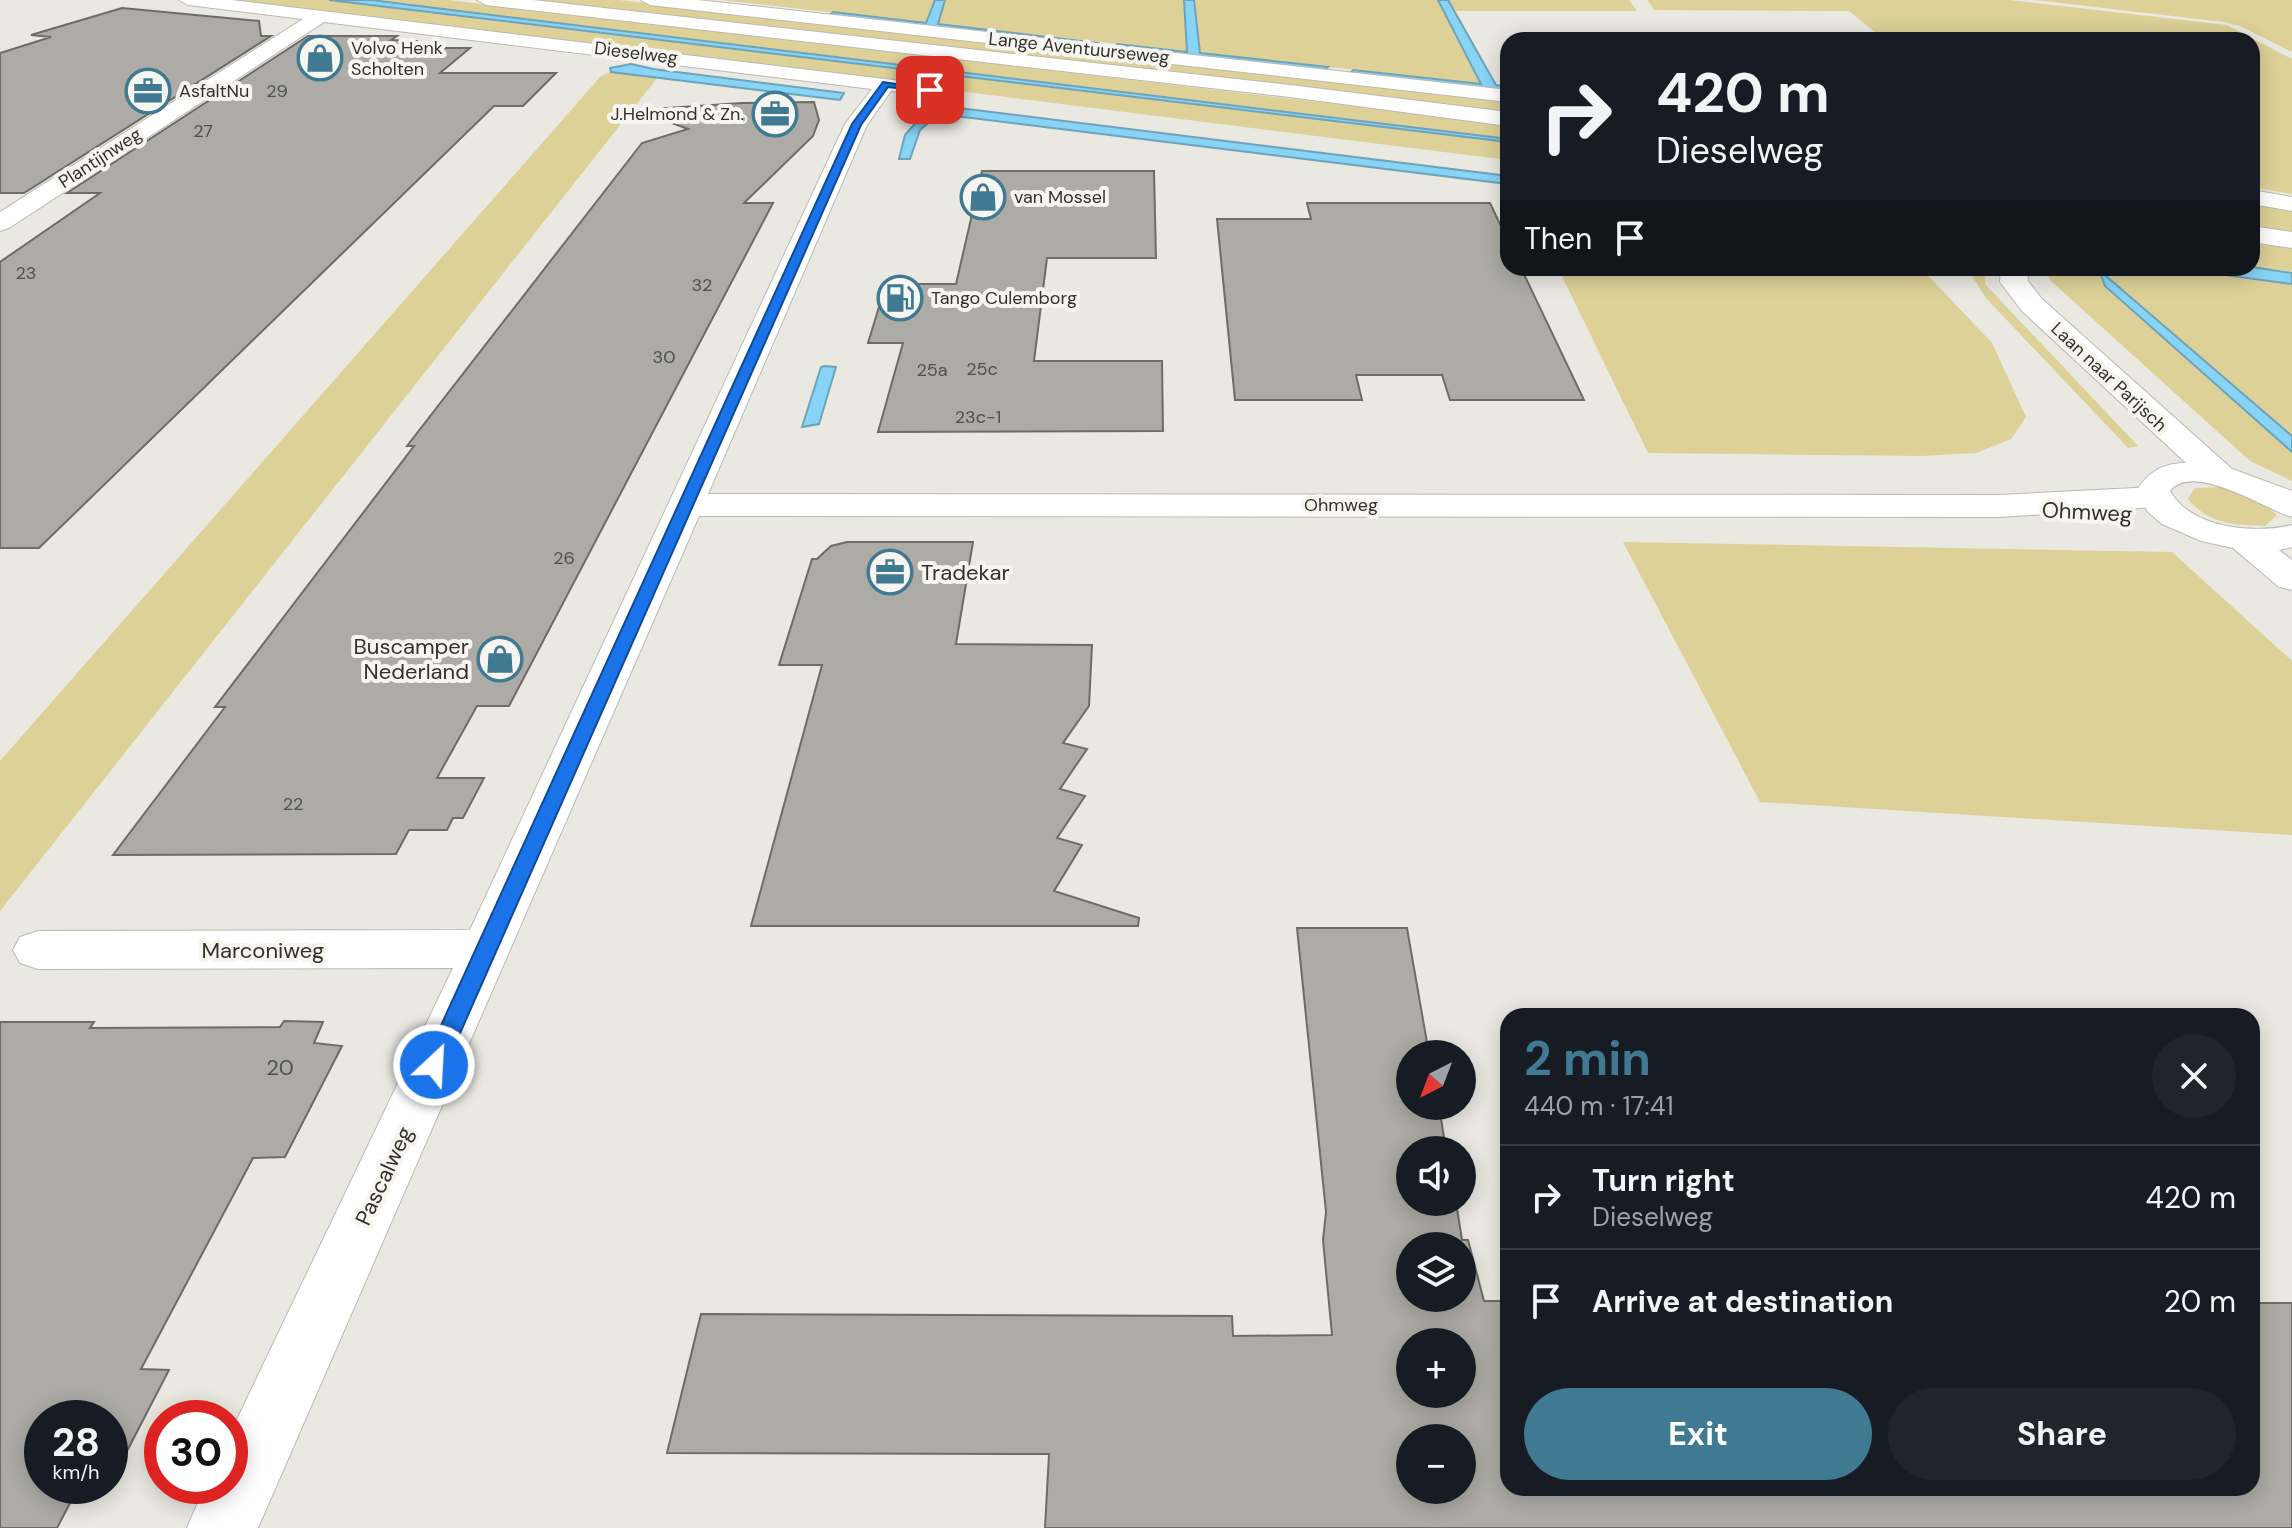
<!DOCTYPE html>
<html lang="en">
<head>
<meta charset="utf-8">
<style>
	:root { --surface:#171b24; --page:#20242c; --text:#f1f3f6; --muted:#9ea1a6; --line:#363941; --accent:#3f7992 }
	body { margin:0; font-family:"DM Sans",sans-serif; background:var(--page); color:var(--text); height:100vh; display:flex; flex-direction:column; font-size:30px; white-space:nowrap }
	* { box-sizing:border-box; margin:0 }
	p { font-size:26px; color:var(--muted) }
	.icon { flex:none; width:44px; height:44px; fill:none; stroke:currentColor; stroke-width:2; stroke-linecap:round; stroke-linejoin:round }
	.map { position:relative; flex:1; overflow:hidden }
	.side { position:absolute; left:1500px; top:1008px; width:760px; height:488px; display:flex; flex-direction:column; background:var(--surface); border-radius:24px; box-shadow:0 4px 20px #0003 }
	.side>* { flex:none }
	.hud { position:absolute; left:1500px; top:32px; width:760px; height:244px; border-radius:24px; box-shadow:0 4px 20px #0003; background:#171b24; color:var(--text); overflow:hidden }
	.needle { width:52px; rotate:222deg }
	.fabs { position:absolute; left:1396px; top:1040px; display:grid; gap:16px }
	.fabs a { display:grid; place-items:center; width:80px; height:80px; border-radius:50%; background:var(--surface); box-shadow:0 4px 20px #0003; font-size:40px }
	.speed { position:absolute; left:24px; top:1400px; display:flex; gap:16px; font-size:40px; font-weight:700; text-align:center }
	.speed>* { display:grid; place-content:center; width:104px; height:104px; border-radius:50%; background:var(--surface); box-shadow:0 4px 20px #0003; line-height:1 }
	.speed small { font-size:20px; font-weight:400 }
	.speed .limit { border:12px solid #d22; background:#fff; color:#111 }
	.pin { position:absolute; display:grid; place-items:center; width:68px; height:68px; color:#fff; margin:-34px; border-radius:16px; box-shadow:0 4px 12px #0006 }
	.me { position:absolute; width:88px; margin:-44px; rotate:25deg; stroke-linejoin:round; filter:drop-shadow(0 0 6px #0008) }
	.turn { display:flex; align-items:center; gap:28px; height:168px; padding:0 24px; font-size:36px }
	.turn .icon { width:104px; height:104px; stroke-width:2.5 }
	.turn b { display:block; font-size:56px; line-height:68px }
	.then { display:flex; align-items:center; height:76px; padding:0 24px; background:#0003; gap:16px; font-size:30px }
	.round { display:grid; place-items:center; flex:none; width:84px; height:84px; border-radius:42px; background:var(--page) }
	.overview { display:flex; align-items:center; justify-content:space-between; height:136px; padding:0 24px }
	h1 { font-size:48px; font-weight:700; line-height:60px; color:var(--accent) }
	.cta { display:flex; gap:16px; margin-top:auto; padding:16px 24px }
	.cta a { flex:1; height:92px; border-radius:48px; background:var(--accent); color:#fff; font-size:32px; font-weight:700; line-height:92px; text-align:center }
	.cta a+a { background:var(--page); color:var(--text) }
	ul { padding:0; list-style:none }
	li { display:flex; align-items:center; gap:24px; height:104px; padding:0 24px; border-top:2px solid var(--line) }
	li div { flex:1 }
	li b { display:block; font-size:30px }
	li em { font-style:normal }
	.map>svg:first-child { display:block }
	.green { fill:#ddd198 }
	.water { fill:#87d4f6; stroke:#6ea3ba; stroke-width:2 }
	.building { fill:#acaba5; stroke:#6d6c66; stroke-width:2; fill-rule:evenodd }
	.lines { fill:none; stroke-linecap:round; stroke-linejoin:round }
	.street-casing { stroke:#bab9b2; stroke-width:2 }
	.secondary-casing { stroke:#bab9b2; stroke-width:2 }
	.primary-casing { stroke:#bab9b2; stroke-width:2 }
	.street { fill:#fff; fill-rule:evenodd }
	.secondary { fill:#fff; fill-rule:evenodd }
	.primary { fill:#fff; fill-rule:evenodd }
	.route { fill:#1a73e8; stroke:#114b97; stroke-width:2 }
	.labels { text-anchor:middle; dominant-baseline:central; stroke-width:8; stroke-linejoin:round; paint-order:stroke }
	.far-poi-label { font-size:18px; fill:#32312f; stroke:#f7f5ef; text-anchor:start }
	.far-street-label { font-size:18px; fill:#32312f; stroke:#f7f5ef }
	.number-label { font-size:18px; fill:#50504c }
	.street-label { font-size:22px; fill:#32312f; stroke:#f7f5ef }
	.poi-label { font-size:22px; fill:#32312f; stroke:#f7f5ef; text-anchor:start }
	.near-number-label { font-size:22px; fill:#50504c }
</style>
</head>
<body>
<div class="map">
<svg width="2292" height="1528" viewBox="0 0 2292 1528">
	<rect width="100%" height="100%" fill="#e9e8e1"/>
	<path class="green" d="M232,0h97l1179,142v18z
		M371,0h77l998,117 62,8v14z
		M529,0h90l889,99v16z
		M721,0h214l-8,23z
		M945,0h501l47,85 -556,-61z
		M1448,0h181l8,11h-183z
		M1647,0h362l218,25 65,34v135l-40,-7v-147h-367l-36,-29 -194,-1z
		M2035,0h257v52l-52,-26 -16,-4z
		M611,72l47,5 -658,834v-150l601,-685z
		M2252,201l40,8v26l-40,-7z
		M2252,240l40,5v26l-40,-3z
		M1558,268h363l71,75 34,74 -15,22 -35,14 -54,3 -274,-3z
		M1967,268h19l-1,16 153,162 -10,2 -142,-150z
		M2048,268h124l120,16v152l-192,-165 5,16 187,165v29l-42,-20 -199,-180 -4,-8z
		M2221,487l40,13 16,15 -12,11c-30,-1 -57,-2 -77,-27l7,-11z
		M1623,542l549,10 120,109v174l-532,-33z"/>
	<path class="water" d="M329,0h42l64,8 1073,131v3z
		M935,0h10l-7,24 160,19 -3,3 -267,-30 5,-4 93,11z
		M1184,0h10l6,53 128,14 -5,4 -209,-23 3,-4 70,8z
		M1438,0h10l48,85 12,2v5l-159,-18 4,-4 128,14z
		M631,64l22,5 191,24 -4,7 -229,-28 -1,-4z
		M902,101l606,75v8l-569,-70 -19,16 -10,29h-11l6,-24 20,-23 -26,-4z
		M2252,267l40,6v11l-120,-16z
		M2099,270l193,166v16l-187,-166z
		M825,366l11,1 -17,57 -17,3 19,-60z"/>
	<path class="building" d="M122,8l137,13 2,15h10l-247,157h-24v-140l51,-16 -20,-2z
		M308,36h89l-6,4 24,1 -13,7h68l-30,25h116l-33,33h-29l-455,442h-39v-286l100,-69h-33z
		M814,102l5,18 -6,16 -69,67h29l-264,503h-32l-40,72h47l-21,40h-10l-6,12h-38l-13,24 -283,1 112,-148h-10l199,-261h-7l235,-303 46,-14 -51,-19 105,-7z
		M982,171h172l2,87h-109l-13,103h128l1,70 -285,1 25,-89h-35l18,-59h70z
		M1307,203h183l18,38v27h13l63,132h-134l-8,-25h-86l6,25h-127l-18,-181h94z
		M847,542h126l-17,102 136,1 -3,61 -26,37 24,6 -27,40 25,7 -28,42 25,7 -28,46 85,27 -1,8h-387l71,-261h-43l33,-106h5l14,-13z
		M1297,928h110l22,126h-19v52h29l7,44h-36v52h46l6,38h6l16,61h24v187h744v-185h40v225h-1247l4,-74 -382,-1 34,-139 531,2 1,20 99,-1 -9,-95 3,-28zM1410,1246h52v52h-52zM1410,1342h52v52h-52zM1410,1438h52v52h-52z
		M284,1021l39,1 -9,21 28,3 -57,111 -32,1 -112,211 28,1 -59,114v-66h-68v68h37l-22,42h-57v-506h94l-4,6 190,-1z"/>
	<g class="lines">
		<g class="street-casing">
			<path id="street" d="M179,0h53l727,88 3,4 -10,6 -61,-7 -24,34 -159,369 1291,1 156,-8 12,3 5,7 -5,7 -12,3 -156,10 -1300,-1 -441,1012h-71l18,-42h25v-52l223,-466 -415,1 -18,-6 -7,-13 7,-13 18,-6 432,-1 375,-806 27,-35 -548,-67 -315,206 -9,3v-19l303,-193 -115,-14z
				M641,0h57l810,90v12l-858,-97z
				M2252,190l40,7v14l-40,-7z"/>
		</g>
		<g class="secondary-casing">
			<path id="secondary" d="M2001,268h26l1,13 14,18 190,170 60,22v26c-26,-7 -99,-56 -122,-26 22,38 84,43 122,34v22l-13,3 13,10v30l-13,-3 -46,-39 -32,-7 -39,-17 -14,-12 -12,-21c13,-19 26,-28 50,-28l-164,-152 -22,-29z"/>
		</g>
		<g class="primary-casing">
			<path id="primary" d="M477,0h56l757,85 218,27v14l-218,-29 -804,-92z
				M2252,226l40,6v16l-40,-6z"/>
		</g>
		<use href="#street" class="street"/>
		<use href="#secondary" class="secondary"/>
		<use href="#primary" class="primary"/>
	</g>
	<path class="route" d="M883,82l51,8 -4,2 -42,-5 -27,38 -415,940 -4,6 -8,3 -8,-3 -3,-6 429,-941z"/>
	<defs>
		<g id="shop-ring" transform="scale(2.3)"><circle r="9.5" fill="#f7f5ef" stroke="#3f7992" stroke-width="1.5"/><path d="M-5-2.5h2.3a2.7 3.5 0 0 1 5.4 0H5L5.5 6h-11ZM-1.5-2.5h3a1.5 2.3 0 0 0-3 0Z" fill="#3f7992"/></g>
		<g id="office-ring" transform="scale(2.3)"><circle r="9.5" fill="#f7f5ef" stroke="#3f7992" stroke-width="1.5"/><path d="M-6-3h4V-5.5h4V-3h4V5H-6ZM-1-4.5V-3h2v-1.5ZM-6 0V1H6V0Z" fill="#3f7992"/></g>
		<g id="fuel-ring" transform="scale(2.3)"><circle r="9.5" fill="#f7f5ef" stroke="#3f7992" stroke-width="1.5"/><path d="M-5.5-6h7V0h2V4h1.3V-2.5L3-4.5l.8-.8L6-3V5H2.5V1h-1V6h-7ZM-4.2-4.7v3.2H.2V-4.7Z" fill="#3f7992"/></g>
	</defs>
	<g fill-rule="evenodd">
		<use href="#shop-ring" x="320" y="58"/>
		<use href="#office-ring" x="148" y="91"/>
		<use href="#office-ring" x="775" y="114"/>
		<use href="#shop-ring" x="983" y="197"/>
		<use href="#fuel-ring" x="900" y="298"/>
		<use href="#office-ring" x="890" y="572"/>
		<use href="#shop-ring" x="500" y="659"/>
	</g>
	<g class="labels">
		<g class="far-poi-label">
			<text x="351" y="48">Volvo Henk<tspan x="351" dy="21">Scholten</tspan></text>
			<text x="179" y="91">AsfaltNu</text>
			<text x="744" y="114" text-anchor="end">J.Helmond &amp; Zn.</text>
			<text x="1014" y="197">van Mossel</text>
			<text x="931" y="298">Tango Culemborg</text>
		</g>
		<g class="far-street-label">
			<text transform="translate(1079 48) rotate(6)">Lange Aventuurseweg</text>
			<text transform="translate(636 53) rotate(7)">Dieselweg</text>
			<text transform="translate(100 158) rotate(-33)">Plantijnweg</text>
			<text transform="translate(2109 377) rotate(43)">Laan naar Parijsch</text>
			<text x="1341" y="505">Ohmweg</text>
		</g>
		<g class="number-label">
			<text x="277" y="91">29</text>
			<text x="203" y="131">27</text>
			<text x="26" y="273">23</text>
			<text x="702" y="285">32</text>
			<text x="664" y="357">30</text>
			<text x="982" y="369">25c</text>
			<text x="932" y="370">25a</text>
			<text x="978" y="417">23c-1</text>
			<text x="564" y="558">26</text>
			<text x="293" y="804">22</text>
		</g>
		<g class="street-label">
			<text transform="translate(2087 512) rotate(3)">Ohmweg</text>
			<text x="263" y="950">Marconiweg</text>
			<text transform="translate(384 1176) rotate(-65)">Pascalweg</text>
		</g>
		<g class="poi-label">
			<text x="921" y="572">Tradekar</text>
			<text x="469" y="646" text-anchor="end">Buscamper<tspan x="469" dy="25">Nederland</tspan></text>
		</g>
		<g class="near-number-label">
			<text x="280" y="1067">20</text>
		</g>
	</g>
</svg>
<div class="fabs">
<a><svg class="needle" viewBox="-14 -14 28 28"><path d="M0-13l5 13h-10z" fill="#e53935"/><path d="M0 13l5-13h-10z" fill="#9ea1a6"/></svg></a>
<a><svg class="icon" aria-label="sound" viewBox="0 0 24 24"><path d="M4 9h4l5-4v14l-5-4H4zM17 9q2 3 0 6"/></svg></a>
<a><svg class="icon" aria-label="layers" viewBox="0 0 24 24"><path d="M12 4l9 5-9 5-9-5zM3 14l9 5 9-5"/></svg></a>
<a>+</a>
<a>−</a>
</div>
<div class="speed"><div>28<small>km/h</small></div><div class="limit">30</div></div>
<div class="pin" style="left:930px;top:90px;background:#d93025"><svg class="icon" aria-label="arrive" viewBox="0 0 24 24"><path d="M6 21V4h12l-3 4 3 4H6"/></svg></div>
<svg class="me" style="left:434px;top:1065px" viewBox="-20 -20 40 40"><circle r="17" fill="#1a73e8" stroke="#fff" stroke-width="3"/><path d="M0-11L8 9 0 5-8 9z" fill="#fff"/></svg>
<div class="hud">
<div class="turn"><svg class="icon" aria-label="right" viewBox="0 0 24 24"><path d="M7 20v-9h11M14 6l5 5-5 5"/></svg><div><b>420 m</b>Dieselweg</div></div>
<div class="then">Then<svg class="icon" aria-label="arrive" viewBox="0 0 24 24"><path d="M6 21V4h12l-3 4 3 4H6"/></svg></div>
</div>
<section class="side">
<div class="overview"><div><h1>2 min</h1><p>440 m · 17:41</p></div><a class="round"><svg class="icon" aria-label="close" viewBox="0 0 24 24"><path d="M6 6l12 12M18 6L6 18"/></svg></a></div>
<ul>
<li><svg class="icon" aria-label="right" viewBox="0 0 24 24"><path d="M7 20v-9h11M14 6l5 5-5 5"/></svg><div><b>Turn right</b><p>Dieselweg</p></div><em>420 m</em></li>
<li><svg class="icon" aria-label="arrive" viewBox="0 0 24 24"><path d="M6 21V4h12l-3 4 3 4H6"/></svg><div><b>Arrive at destination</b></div><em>20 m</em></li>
</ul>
<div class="cta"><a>Exit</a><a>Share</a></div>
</section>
</div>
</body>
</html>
